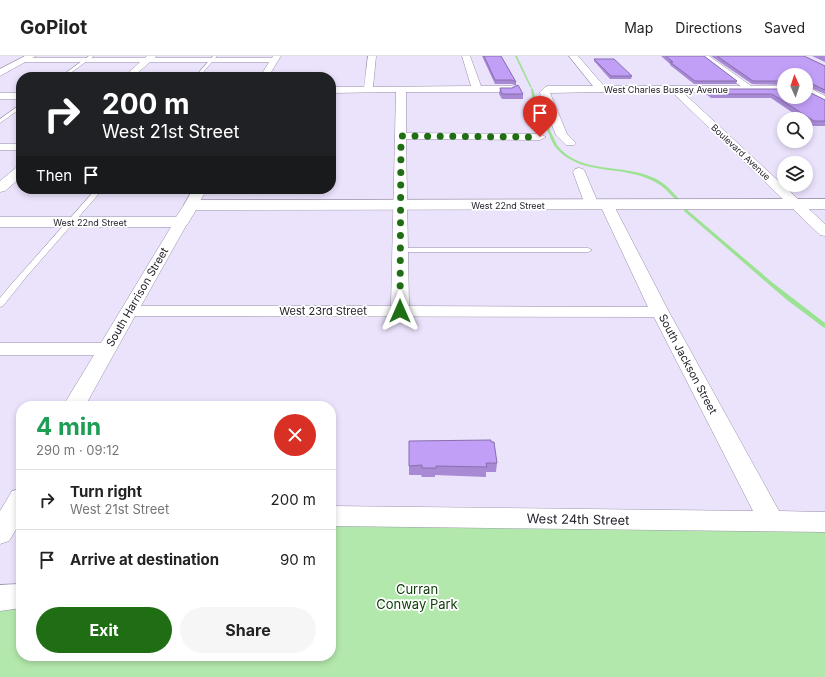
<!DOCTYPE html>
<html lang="en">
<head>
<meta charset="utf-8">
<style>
	:root { --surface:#fff; --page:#f6f6f6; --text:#222; --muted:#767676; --line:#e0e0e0; --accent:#1f6e14 }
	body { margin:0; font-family:Inter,sans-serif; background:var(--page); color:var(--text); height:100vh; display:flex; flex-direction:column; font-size:15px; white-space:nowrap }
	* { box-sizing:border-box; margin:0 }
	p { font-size:13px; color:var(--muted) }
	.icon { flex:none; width:22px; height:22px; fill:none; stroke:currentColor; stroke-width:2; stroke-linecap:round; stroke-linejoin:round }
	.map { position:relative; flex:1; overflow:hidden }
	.side { position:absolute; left:16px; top:345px; width:320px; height:260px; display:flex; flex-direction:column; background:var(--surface); border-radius:16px; box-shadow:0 2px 6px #0003 }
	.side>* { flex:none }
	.banner { position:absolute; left:16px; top:16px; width:320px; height:122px; border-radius:16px; box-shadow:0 2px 6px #0003; background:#202124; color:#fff; overflow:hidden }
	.needle { width:26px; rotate:357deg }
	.buttons { position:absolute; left:777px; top:12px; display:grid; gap:8px }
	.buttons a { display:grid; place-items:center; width:36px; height:36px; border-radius:50%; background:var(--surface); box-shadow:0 2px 6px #0003; font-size:20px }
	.pin { position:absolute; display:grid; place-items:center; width:34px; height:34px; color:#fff; margin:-41px -17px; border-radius:50% 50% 50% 0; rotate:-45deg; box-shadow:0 0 4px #0007 }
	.pin .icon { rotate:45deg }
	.me { position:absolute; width:44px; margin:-22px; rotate:0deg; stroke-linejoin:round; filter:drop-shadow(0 0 3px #0008) }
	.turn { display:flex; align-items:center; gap:14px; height:84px; padding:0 20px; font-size:18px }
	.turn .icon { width:52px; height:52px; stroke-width:2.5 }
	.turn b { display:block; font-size:28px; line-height:34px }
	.then { display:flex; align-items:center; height:38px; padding:0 20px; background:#0003; gap:8px; font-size:15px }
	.round { display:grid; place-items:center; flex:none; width:42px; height:42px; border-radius:21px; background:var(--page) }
	.summary { display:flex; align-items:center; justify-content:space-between; height:68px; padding:0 20px }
	h1 { font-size:24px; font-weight:700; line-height:30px; color:#1e9e55 }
	.cta { display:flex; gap:8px; margin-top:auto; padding:8px 20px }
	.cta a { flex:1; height:46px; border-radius:24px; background:var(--accent); color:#fff; font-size:16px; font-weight:700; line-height:46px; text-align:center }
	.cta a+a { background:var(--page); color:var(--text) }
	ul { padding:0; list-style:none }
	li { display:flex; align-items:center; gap:12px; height:60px; padding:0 20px; border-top:1px solid var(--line) }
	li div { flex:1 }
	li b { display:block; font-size:15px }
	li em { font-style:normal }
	header { display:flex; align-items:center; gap:24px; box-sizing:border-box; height:56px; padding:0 20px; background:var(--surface); border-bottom:1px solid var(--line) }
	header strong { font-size:19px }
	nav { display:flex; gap:22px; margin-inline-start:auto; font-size:14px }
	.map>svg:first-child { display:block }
	.green { fill:#b3e8ac }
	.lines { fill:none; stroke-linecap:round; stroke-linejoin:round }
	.stream { fill:#9ce293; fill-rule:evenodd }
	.service-casing { stroke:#9890a8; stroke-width:1 }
	.minor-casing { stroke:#9890a8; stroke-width:1 }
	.tertiary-casing { stroke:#9890a8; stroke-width:1 }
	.service { fill:#fff; fill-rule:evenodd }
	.minor { fill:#fff; fill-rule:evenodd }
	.tertiary { fill:#fff; fill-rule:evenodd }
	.wall { fill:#a789d4 }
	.building { fill:#c29ff7; stroke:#886fad }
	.route { stroke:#1f6e14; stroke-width:7; stroke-dasharray:0 12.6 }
	.labels { text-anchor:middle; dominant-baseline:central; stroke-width:3.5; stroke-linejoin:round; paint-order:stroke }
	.far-street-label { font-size:9px; fill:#26222c; stroke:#fff }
	.street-label { font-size:11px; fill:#26222c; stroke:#fff }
	.near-street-label { font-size:13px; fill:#26222c; stroke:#fff }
	.near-park-label { font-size:13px; fill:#11400b; stroke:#fff }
</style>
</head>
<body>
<header>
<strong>GoPilot</strong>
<nav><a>Map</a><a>Directions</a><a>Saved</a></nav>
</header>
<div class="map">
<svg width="825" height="621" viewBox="0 0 825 621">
	<rect width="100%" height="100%" fill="#ebe2fc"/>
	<path class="green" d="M331,459l494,9v153h-825v-79l21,-2v60h310z"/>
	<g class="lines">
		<path class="stream" d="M515,0h2l15,32 -2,-1z
			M531,32l2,1 4,14 20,42c23,30 66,18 97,33 11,5 17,12 25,21v2h-2c-9,-9 -14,-16 -26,-21 -30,-15 -69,-4 -94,-31 -6,-7 -8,-16 -12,-24 -5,-12 -14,-24 -14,-37z
			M684,153h2l87,74 52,40v5l-2,-1 -36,-27 -103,-89z"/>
		<g class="service-casing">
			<path id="service" d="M89,0h5l-29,21h-5z
				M213,0h4l-18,21h-4z
				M21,48v4l-21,15v-4z
				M96,133h7l-76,87 -24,30 -3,1v-9l9,-11z
				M397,192h191l4,2 -4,2h-191z"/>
		</g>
		<g class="minor-casing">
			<path id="minor" d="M147,0h9l-1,2h117l1,-2h8l-13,21h-8l9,-15h-119l-17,15h-9l16,-15h-115l-4,-2 4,-2h120z
				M368,0h8l-3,31 98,-1 -9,-30h8l11,30h31l5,3 -5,3h-106v41l134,1 6,3 -6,3 -134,-1 3,167 239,1 -48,-102 2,-3 5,-1 5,1 57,110 110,199 46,1v20l-494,-6v-20l422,5 -99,-194 -519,-1 -50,90h-22l31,-51h-94v-12h101l73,-121 2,-3 5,-1 5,1 2,3 -47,84h250l5,-214 -65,1v-6h33z
				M700,0h9l45,32 -2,2h-6z
				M548,30h53l5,3 -5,3 -51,1 17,41 9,9 -2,2h-8l-10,-10 -15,-37 -1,-6 5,-5z
				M674,30l3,1 148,137v12l-5,-1 -149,-144 -2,-2 2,-2z
				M0,37h21v6h-21z
				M0,88h21v6h-21z
				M21,110v11l-16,14 -5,1v-11l17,-14z
				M579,112l4,1 2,3 14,33 -2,3 -5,1 -5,-1 -2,-3 -12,-33 2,-3z
				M193,133h14l-11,19 -5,1 -5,-1 -2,-3z
				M21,433v32l-12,20 -9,3v-33l12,-20z
				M21,528v24l-21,3v-26z"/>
		</g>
		<g class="tertiary-casing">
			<path id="tertiary" d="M25,0h11l-36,20v-7z
				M569,0h9l26,30h180v6h-183l-4,-1z
				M806,30l19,10v8l-19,-10z
				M825,143v10l-629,1 -9,15 -6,2h-181v-10h176l10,-15 5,-2z"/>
		</g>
		<use href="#service" class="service"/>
		<use href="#minor" class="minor"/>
		<use href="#tertiary" class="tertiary"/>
	</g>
	<path class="wall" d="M482,0h19l15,26v4l7,8v5h-21l-3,-5 1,-6h12l4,-2 -4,-2h-17z
		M661,0h43l33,25 -1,3h-42l-24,-19v-1z
		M711,0h93l21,10v28l-19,-8 1,5 18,9v26h-12l-7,-4v-3h-4l-31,-21h-60l-5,-4 1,-5 99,8 -22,-22v10l-32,-1z
		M812,0h13v6z
		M594,3l38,17 -1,3h-21l-16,-18z
		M409,385l88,22 -1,9h-10v5l-51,-2v2h-13l-1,-2h-12z"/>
	<path class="building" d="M484,0h17l15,26 -4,-2h-17z
		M666,0h38l33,25h-42l-25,-19h3z
		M717,0h87l21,10v24l-19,-9 1,10 18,9v21h-11l-42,-27h-60l-5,-5h77v8h22v-22h-22v6h-31z
		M594,3h20l18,17h-21z
		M518,29l5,9h-21l-2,-6h12z
		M491,384v2h3l3,21h-11l1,4 -51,-1v2h-14v-3l-13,1v-25z"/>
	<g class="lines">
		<path class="route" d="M400,255l1,-175 139,1"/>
	</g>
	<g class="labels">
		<g class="far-street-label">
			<text x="666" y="33">West Charles Bussey Avenue</text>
			<text transform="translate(741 96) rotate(43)">Boulevard Avenue</text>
			<text x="508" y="149">West 22nd Street</text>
			<text x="90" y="166">West 22nd Street</text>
		</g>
		<g class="street-label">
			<text transform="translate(137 241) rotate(-60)">South Harrison Street</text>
			<text x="323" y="255">West 23rd Street</text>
			<text transform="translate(688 308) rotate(62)">South Jackson Street</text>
		</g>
		<g class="near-street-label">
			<text transform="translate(578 463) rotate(1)">West 24th Street</text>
		</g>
		<g class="near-park-label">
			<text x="417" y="533">Curran<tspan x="417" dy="15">Conway Park</tspan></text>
		</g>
	</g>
</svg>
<div class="buttons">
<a><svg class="needle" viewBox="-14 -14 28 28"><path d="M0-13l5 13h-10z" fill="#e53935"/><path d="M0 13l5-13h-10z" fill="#767676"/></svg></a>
<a><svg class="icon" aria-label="search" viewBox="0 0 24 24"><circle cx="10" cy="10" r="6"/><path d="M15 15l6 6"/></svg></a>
<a><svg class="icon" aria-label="layers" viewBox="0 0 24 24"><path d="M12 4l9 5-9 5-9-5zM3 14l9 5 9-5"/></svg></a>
</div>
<div class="pin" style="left:540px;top:81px;background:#d93025"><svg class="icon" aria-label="arrive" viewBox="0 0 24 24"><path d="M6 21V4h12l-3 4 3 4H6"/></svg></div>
<svg class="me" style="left:400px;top:255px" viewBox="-20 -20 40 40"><path d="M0-17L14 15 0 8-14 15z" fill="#1f6e14" stroke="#fff" stroke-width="4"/></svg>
<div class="banner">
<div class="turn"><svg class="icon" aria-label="right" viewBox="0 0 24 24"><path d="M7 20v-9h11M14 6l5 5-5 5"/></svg><div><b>200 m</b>West 21st Street</div></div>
<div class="then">Then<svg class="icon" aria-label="arrive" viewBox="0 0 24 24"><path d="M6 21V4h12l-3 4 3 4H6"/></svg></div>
</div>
<section class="side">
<div class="summary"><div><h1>4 min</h1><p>290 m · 09:12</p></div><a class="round" style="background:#d93025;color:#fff"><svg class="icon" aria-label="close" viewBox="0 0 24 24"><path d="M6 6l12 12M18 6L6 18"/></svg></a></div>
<ul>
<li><svg class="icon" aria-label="right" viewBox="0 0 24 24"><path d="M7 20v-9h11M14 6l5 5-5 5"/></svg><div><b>Turn right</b><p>West 21st Street</p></div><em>200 m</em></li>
<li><svg class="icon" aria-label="arrive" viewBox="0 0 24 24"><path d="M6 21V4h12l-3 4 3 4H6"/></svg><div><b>Arrive at destination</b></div><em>90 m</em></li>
</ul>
<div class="cta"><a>Exit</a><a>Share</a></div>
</section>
</div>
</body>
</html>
